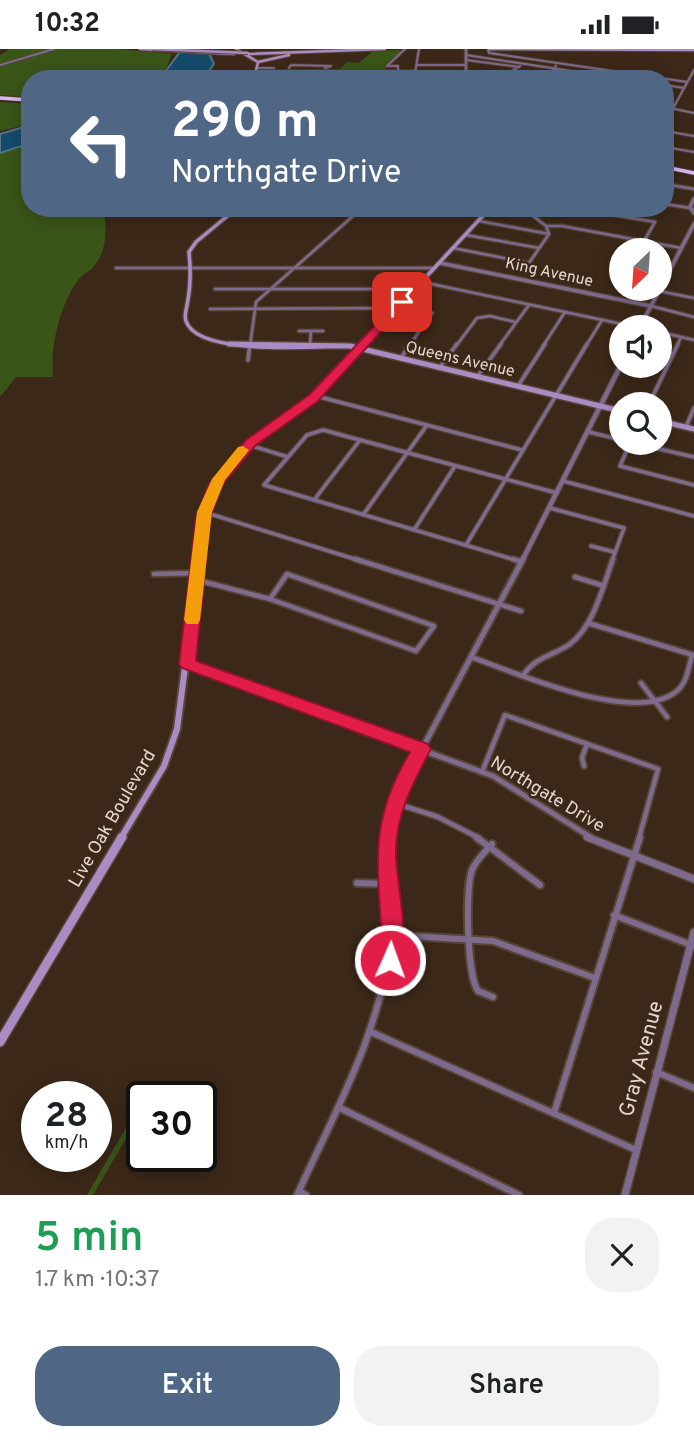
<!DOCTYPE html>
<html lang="en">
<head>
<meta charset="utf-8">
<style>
	:root { --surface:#fff; --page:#f2f2f2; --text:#202124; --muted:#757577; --accent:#4f6685 }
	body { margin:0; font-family:Overpass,sans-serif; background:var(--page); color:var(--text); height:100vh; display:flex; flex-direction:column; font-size:26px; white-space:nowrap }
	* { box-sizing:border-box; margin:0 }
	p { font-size:23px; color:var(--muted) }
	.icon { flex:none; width:38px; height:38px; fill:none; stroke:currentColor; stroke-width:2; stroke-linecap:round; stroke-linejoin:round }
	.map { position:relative; height:1146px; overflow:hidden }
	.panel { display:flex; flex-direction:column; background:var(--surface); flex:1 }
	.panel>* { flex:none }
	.hud { position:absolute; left:21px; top:21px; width:653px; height:147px; border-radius:28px; box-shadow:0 4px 18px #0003; background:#4f6685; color:#fff; overflow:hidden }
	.needle { width:46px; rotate:205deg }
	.controls { position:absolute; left:609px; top:189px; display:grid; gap:14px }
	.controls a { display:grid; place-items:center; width:63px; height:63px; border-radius:50%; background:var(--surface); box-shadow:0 4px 18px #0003; font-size:35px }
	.speed { position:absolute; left:21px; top:1032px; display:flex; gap:14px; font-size:35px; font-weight:700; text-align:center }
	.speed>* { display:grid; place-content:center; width:91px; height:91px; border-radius:50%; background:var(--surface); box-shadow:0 4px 18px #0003; line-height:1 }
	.speed small { font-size:18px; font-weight:400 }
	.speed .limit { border:4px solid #111; border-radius:10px; background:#fff; color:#111 }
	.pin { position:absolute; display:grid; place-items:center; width:60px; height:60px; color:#fff; margin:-30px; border-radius:14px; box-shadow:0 4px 10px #0006 }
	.me { position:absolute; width:77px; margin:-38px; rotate:2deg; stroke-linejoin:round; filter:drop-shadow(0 0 5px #0008) }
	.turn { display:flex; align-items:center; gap:24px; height:147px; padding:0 35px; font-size:32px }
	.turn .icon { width:91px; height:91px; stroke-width:2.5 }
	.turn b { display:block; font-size:49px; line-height:60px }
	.round { display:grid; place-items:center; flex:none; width:74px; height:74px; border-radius:28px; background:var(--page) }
	.head { display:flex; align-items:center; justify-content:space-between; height:119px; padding:0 35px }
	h1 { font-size:42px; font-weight:600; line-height:52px; color:#1e9e55 }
	.primary-button { display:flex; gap:14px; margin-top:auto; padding:14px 35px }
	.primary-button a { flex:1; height:80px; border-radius:28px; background:var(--accent); color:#fff; font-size:28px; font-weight:600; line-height:80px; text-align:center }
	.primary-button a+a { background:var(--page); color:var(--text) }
	.status { display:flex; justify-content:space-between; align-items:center; height:49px; padding:0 35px; background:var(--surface); direction:ltr }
	.status svg { height:19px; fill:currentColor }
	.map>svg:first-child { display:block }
	.green { fill:#3a5518 }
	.water { fill:#144b6b; stroke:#527588; stroke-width:2 }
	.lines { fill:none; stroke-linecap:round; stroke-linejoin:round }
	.minor-far4-casing { stroke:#564435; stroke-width:3.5 }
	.minor-far3-casing { stroke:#564435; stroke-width:5 }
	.minor-far2-casing { stroke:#564435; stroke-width:6 }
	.minor-far1-casing { stroke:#564435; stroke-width:8 }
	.minor-casing { stroke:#564435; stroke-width:10 }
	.tertiary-far4-casing { stroke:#564435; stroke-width:4.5 }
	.tertiary-far3-casing { stroke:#564435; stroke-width:6 }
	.tertiary-far2-casing { stroke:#564435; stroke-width:7 }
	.tertiary-far1-casing { stroke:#564435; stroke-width:9 }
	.tertiary-casing { stroke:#564435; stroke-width:10 }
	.secondary-far4-casing { stroke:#564435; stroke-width:4.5 }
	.secondary-far3-casing { stroke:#564435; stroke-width:6 }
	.secondary-far2-casing { stroke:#564435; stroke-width:8 }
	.secondary-far1-casing { stroke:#564435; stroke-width:10 }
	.secondary-casing { stroke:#564435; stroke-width:12 }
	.trunk-casing { stroke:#564435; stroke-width:5 }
	.minor-far4 { stroke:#7d6a8d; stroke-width:2 }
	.minor-far3 { stroke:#7d6a8d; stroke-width:2.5 }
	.minor-far2 { stroke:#7d6a8d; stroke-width:3.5 }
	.minor-far1 { stroke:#7d6a8d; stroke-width:4.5 }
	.minor { stroke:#7d6a8d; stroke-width:6 }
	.tertiary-far4 { stroke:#7d6a8d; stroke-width:2.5 }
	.tertiary-far3 { stroke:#7d6a8d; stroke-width:3.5 }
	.tertiary-far2 { stroke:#7d6a8d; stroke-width:4.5 }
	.tertiary-far1 { stroke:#7d6a8d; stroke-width:5 }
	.tertiary { stroke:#7d6a8d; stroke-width:7 }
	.secondary-far4 { stroke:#aa8cc4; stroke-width:2.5 }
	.secondary-far3 { stroke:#aa8cc4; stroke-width:3.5 }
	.secondary-far2 { stroke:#aa8cc4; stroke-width:5 }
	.secondary-far1 { stroke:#aa8cc4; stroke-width:6 }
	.secondary { stroke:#aa8cc4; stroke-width:9 }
	.trunk { stroke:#d8b7f6; stroke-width:3.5 }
	.secondary-bridge-casing { stroke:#564435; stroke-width:4.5; stroke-linecap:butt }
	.secondary-bridge { stroke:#aa8cc4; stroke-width:2.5 }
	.route { fill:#e11d48; stroke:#92132f; stroke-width:2 }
	.slow { fill:#f59e0b }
	.labels { text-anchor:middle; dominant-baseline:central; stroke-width:5; stroke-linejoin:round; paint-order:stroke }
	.far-street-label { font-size:16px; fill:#e4d7cd; stroke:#3b2818 }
	.street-label { font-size:18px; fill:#e4d7cd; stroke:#3b2818 }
	.near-street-label { font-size:21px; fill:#e4d7cd; stroke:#3b2818 }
</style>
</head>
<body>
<div class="status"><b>10:32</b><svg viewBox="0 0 49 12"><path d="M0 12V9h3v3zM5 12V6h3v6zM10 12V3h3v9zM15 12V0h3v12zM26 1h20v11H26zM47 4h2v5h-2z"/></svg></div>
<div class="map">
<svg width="694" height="1146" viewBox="0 0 694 1146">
	<rect width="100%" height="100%" fill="#3b2818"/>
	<path class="green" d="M10,0h108l54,5 -10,25h-132v18l-30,-2v-40z
		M404,1l-20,21h-46l9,-9 12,1 14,-12z
		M0,53l30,2v20l-30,7z
		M30,94v65h74c2,21 4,39 -9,57 -4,6 -12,8 -16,14 -19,25 -29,67 -26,98h-37l-16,20v-244z
		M142,1051v11l-49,84h-6z"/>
	<path class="water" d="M182,0h25l7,15 -11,15h-43z
		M30,76v18l-30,10v-19z"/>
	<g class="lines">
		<g class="minor-far4-casing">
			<path id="minor-far4" d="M488,0l1,4 198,29
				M466,6l158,24
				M466,11l53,7
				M0,16l54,-16
				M416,16h49
				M257,19h17
				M289,19l2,-3 40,1 -6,2
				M257,22h158
				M398,22v-5h-11l18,-17
				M466,27l20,3
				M367,30l2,-8
				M414,30l5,-30
				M499,30l21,-13
				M545,30l11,-13
				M665,36l19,3
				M665,58l29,6
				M665,74l29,-53
				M665,82l29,5
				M665,98l29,5"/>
		</g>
		<g class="minor-far3-casing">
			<path id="minor-far3" d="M665,135l29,5
				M665,155l25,4
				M573,159l82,14 -11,19
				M479,172l70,13
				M546,177h16l119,22
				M466,186l73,13
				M453,199l76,15 20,-29 -3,-8 -13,-10 5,-8
				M116,219h319
				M422,233l214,45
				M215,240h200
				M659,242l35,7
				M651,257l43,11
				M210,260l187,-1
				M299,282h24
				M660,283l34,8
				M310,296l1,-14
				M250,297l6,-44 106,-94
				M409,297l23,-33
				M456,297l21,-28 13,-2 25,6
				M499,297l30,-41
				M543,297l22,-34
				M586,297l16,-26
				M677,297l4,-9"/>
		</g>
		<g class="minor-far2-casing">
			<path id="minor-far2" d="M401,309l9,-14
				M248,311l2,-16
				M440,318l17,-23
				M477,328l24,-33
				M518,337l27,-42
				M316,347l206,54
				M649,355l29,-60
				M686,378l8,-19
				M589,383l32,8
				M630,394l-10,23 74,19
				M634,394l60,14
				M249,396l39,12
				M563,432l131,35
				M314,451l46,-60
				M550,459l74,20 -12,33
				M204,463l157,49
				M363,466l64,-90
				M414,481l41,-64
				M466,496l121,-201
				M591,497l23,6
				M519,512l-255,-76 43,-50 16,-5 234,63"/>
		</g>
		<g class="minor-far1-casing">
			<path id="minor-far1" d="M355,510l166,52
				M513,510l9,3
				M154,525l43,-1
				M287,525l147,52 -18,25 -146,-52z
				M575,528l26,8
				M197,531l73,19
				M588,574l105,32
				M471,608c46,16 166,70 207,33 9,-8 11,-24 14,-35
				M524,625c13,-18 29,-18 46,-30 24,-18 33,-58 43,-85
				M641,634l26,34
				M584,717l-2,-8 5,-14
				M482,723l23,-57 153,54 -19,69
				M395,754l43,14 41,21
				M388,789l14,-56 20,-33"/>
		</g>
		<g class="minor-casing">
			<path id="minor" d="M476,788l64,48
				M492,795c-7,8 -16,16 -20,26 -7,19 -5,106 6,121l15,6
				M357,834l32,1
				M614,866l80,31
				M392,886l101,6 102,37
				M371,983l265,118
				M656,1023l38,16
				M338,1058l181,88
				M554,1064l86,-276
				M299,1142l7,4
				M297,1146c38,-83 84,-164 94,-256 4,-34 -7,-68 -3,-102"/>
		</g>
		<g class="tertiary-far4-casing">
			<path id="tertiary-far4" d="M466,0v30"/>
		</g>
		<g class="tertiary-far3-casing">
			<path id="tertiary-far3" d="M694,150l-4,8 4,6
				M440,214l211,43
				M640,278l54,-103"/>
		</g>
		<g class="tertiary-far2-casing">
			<path id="tertiary-far2" d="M522,512l99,-196"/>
		</g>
		<g class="tertiary-far1-casing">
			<path id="tertiary-far1" d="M187,615l306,112 99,62
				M422,700l101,-190"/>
		</g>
		<g class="tertiary-casing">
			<path id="tertiary" d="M587,788l107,42
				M625,1146l69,-263"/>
		</g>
		<g class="secondary-far4-casing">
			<path id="secondary-far4" d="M140,0l94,5
				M236,0l22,13
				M489,0l205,1
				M249,5l136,-5
				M258,13l31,-7
				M254,30l4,-17"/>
		</g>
		<g class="secondary-far3-casing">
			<path id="secondary-far3" d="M237,159l-41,34 -7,10c2,19 2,34 -2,53 -1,6 -3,11 -1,16 12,36 130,25 164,25
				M362,297l128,-138"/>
		</g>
		<g class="secondary-far2-casing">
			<path id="secondary-far2" d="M229,295l121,2 271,65
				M660,372l34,8
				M199,512l5,-49 15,-33 32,-36 65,-47 48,-52"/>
		</g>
		<g class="secondary-far1-casing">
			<path id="secondary-far1" d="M121,789l43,-72 13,-37 22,-170"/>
		</g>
		<g class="secondary-casing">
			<path id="secondary" d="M0,993l122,-205"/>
		</g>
		<g class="trunk-casing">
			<path id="trunk" d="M0,49l30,2
				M665,118l29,6"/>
		</g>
		<use href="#minor-far4" class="minor-far4"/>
		<use href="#minor-far3" class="minor-far3"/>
		<use href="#minor-far2" class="minor-far2"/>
		<use href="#minor-far1" class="minor-far1"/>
		<use href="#minor" class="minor"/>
		<use href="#tertiary-far4" class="tertiary-far4"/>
		<use href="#tertiary-far3" class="tertiary-far3"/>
		<use href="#tertiary-far2" class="tertiary-far2"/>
		<use href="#tertiary-far1" class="tertiary-far1"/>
		<use href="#tertiary" class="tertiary"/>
		<use href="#secondary-far4" class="secondary-far4"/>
		<use href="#secondary-far3" class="secondary-far3"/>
		<use href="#secondary-far2" class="secondary-far2"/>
		<use href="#secondary-far1" class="secondary-far1"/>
		<use href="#secondary" class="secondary"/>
		<use href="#trunk" class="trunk"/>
		<g class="secondary-bridge-casing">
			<path id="secondary-bridge" d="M152,0l96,4"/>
		</g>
		<use href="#secondary-bridge" class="secondary-bridge"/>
	</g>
	<path class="route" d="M399,251l9,2 -90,99 -63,45 -33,39 -12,33 -14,143 232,83 3,5c-18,34 -36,67 -35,106 1,34 15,80 1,112l-7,3 -8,-3c-6,-13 0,-28 -1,-42 -5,-71 -9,-109 29,-173l-228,-84 -3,-4 17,-146 13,-34 37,-44 63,-45z"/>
	<path class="slow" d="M243,397l6,4 -24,30 -13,32 -12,108 -2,4h-11l-3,-4 13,-108 15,-33 26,-32z"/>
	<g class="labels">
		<g class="far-street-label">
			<text transform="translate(549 224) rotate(12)">King Avenue</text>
			<text transform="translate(460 311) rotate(13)">Queens Avenue</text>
		</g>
		<g class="street-label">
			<text transform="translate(547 746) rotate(31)">Northgate Drive</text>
			<text transform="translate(113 770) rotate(-60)">Live Oak Boulevard</text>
		</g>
		<g class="near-street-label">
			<text transform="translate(642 1010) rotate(-75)">Gray Avenue</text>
		</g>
	</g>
</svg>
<div class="controls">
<a><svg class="needle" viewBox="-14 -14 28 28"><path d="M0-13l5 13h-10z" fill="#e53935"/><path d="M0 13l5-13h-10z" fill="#757577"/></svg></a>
<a><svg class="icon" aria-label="sound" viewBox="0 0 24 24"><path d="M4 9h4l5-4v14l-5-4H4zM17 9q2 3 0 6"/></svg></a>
<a><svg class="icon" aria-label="search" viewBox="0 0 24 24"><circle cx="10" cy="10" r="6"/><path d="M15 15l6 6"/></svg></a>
</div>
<div class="speed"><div>28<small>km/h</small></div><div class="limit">30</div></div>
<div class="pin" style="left:402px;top:253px;background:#d93025"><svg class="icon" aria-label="arrive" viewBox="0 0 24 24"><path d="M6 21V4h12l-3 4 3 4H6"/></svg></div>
<svg class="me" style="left:390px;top:911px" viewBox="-20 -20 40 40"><circle r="17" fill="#e11d48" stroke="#fff" stroke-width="3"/><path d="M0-11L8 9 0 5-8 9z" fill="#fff"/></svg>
<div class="hud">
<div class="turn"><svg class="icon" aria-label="left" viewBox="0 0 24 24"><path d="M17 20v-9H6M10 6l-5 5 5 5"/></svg><div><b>290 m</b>Northgate Drive</div></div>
</div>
</div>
<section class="panel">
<div class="head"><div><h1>5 min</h1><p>1.7 km · 10:37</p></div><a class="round"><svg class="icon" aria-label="close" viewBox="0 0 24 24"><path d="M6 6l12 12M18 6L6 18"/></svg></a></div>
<div class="primary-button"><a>Exit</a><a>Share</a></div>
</section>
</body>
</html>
